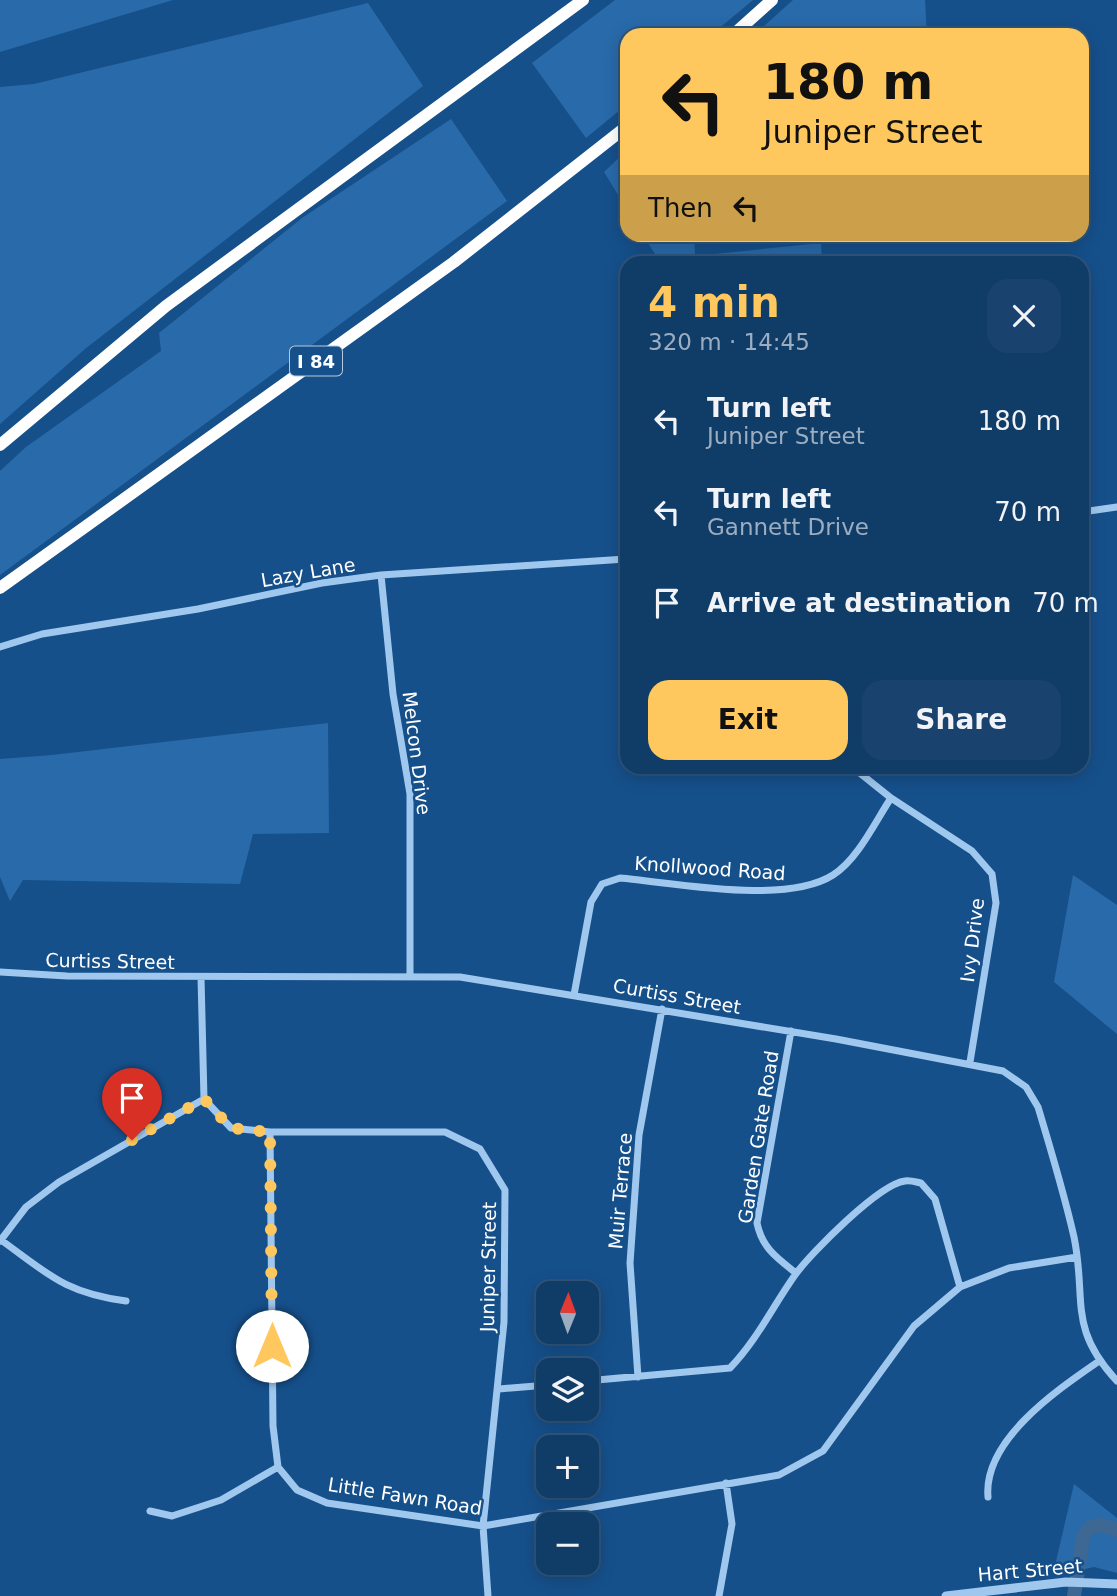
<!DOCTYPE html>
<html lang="en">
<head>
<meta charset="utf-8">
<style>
	:root { --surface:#103c68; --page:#19436e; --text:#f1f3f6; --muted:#9cadc0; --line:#30567c; --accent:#ffc85e }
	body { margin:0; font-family:"DejaVu Sans",sans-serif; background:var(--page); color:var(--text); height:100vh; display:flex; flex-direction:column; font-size:26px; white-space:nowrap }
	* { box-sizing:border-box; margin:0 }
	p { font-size:23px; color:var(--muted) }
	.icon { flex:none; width:38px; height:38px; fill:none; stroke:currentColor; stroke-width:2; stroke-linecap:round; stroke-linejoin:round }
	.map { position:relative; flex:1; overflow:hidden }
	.side { position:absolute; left:620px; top:256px; width:469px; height:518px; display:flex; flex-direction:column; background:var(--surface); border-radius:21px; box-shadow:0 4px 18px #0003,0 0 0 2px var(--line) }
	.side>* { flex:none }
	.banner { position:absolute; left:620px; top:28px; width:469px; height:214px; border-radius:21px; box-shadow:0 4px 18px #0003,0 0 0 2px var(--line); background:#ffc85e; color:#111; overflow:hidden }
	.needle { width:46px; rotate:1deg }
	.fabs { position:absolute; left:536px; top:1281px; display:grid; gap:14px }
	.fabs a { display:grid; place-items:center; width:63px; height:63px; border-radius:14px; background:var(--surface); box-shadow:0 4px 18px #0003,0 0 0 2px var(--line); font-size:35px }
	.pin { position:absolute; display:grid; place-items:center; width:60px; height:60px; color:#fff; margin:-72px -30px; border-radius:50% 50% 50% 0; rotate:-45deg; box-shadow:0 0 7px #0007 }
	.pin .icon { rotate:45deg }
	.me { position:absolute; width:77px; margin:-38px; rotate:0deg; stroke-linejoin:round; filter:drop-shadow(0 0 5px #0008) }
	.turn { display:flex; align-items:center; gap:24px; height:147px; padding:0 28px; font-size:32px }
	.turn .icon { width:91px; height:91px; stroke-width:2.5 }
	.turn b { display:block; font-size:49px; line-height:60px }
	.then { display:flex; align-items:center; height:66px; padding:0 28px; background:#0003; gap:14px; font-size:26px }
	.round { display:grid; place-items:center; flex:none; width:74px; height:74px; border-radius:21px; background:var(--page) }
	.overview { display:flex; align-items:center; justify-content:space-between; height:119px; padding:0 28px }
	h1 { font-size:42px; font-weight:800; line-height:52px; color:var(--accent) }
	.action { display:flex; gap:14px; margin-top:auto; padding:14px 28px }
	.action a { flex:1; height:80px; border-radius:21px; background:var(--accent); color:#111; font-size:28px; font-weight:800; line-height:80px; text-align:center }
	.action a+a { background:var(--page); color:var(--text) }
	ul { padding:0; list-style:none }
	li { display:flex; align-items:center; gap:21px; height:91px; padding:0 28px }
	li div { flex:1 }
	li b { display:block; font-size:26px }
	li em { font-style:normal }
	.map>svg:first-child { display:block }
	.green { fill:#296aaa }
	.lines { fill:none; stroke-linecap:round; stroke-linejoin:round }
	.river { stroke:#3d6893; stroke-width:14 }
	.minor { stroke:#a0c8ef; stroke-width:7 }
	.tertiary { stroke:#a0c8ef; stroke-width:9 }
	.motorway { stroke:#fff; stroke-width:12 }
	.route { stroke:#ffc85e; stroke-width:12; stroke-dasharray:0 21.6 }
	.labels { text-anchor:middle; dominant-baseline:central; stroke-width:5; stroke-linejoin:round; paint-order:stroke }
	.shield { fill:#16508b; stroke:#b9cadc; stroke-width:2 }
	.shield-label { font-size:18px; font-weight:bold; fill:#fff }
	.street-label { font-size:19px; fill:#fff; stroke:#16508b }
</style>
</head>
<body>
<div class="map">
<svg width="1117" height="1596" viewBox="0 0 1117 1596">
	<rect width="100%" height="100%" fill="#16508b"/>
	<path class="green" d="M0,0h173l-173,52z
		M615,0h138l-42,35h-85v70l-40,33 -54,-75z
		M793,0h132l2,35h-173z
		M368,3l55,83 -338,263 -85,75v-337l34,-3z
		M451,119l56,82 -507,374v-104l26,-24 135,-96 -2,-18 143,-115z
		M626,151v57l-22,-36z
		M643,235h51l1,21 126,-13 1,19h-162z
		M328,723l1,110 -76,1 -13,50 -217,-4 -13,21 -10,-24v-118l52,-4z
		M1073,875l44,30v129l-63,-52z
		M1074,1484l43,34v55l-23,-6 -31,7 -9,-4z"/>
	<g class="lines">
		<path class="river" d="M1074,1596l9,-59 7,-10 12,-2 15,5"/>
		<path class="minor" d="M1082,512l35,-5
			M381,575l12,119 17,100v182
			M0,647l42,-13 156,-25 124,-26 59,-8 245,-16
			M851,766l40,32 81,53 20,23 4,29 -26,159
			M0,972l67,4 393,1 376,62 167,32 23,16 12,20c13,43 26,86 36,130 13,63 -7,90 43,144
			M201,977l3,122 27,29 39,4h175l35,17 25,41 -1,132 -21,204 5,70
			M574,995l17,-93 11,-18 18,-6c56,5 166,27 213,-3 25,-16 42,-53 58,-77
			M791,1031l-34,192c5,25 20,35 39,50
			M270,1132l3,294 5,41 19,23 30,13 156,23 296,-51 44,-24 91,-125 46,-39 49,-19 68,-11
			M1,1240c47,34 64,53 125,61
			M0,1241l26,-34 33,-25 145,-83
			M638,1377l-8,-114 9,-128 23,-126
			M586,1381l144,-13c27,-28 43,-62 65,-93 16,-22 84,-91 110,-94 5,-1 11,1 16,2l14,16 25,88
			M499,1389l49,-4
			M988,1497c-5,-57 69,-107 111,-136
			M150,1511l22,5 49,-16 57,-33
			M719,1596l13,-72 -6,-41"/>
		<path class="tertiary" d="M946,1596l120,-14 51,2"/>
		<path class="motorway" d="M733,35l39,-35
			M0,445l166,-139 417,-306
			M0,588l454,-326 172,-135"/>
	</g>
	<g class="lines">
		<path class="route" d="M132,1140l72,-41 27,29 39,4 2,214"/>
	</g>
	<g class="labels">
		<rect class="shield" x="290" y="346.5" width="52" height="29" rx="5"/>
		<g class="shield-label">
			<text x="316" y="361">I 84</text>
		</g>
		<g class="street-label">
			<text transform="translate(308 572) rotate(-10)">Lazy Lane</text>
			<text transform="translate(417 753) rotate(83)">Melcon Drive</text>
			<text transform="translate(710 868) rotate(4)">Knollwood Road</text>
			<text transform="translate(972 940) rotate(-83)">Ivy Drive</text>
			<text transform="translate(110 961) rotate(1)">Curtiss Street</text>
			<text transform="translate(677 996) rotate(10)">Curtiss Street</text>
			<text transform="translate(758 1137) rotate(-81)">Garden Gate Road</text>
			<text transform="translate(620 1191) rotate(-85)">Muir Terrace</text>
			<text transform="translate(488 1267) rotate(-89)">Juniper Street</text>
			<text transform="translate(405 1496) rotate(9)">Little Fawn Road</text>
			<text transform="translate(1030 1570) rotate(-5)">Hart Street</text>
		</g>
	</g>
</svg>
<div class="fabs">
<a><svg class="needle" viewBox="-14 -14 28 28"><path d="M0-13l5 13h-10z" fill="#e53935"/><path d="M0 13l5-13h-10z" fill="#9cadc0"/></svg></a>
<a><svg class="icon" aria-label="layers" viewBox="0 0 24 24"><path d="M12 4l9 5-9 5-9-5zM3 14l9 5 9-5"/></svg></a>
<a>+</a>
<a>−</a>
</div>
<div class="pin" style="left:132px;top:1140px;background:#d93025"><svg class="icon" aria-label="arrive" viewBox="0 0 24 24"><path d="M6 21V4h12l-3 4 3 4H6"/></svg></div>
<svg class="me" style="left:272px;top:1346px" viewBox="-20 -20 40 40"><circle r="19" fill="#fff"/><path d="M0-13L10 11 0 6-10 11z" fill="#ffc85e"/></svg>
<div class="banner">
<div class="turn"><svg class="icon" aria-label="left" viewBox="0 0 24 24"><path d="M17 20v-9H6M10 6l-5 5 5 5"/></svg><div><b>180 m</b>Juniper Street</div></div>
<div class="then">Then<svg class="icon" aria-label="left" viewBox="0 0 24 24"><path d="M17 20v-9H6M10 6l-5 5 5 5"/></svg></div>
</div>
<section class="side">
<div class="overview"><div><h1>4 min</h1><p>320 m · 14:45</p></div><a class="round"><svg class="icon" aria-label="close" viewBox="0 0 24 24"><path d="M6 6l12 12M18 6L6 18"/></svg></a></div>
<ul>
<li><svg class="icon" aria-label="left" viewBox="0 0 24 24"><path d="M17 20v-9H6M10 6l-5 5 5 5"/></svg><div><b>Turn left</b><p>Juniper Street</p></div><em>180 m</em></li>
<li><svg class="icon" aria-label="left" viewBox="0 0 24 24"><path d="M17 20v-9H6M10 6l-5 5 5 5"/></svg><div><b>Turn left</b><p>Gannett Drive</p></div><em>70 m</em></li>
<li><svg class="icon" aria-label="arrive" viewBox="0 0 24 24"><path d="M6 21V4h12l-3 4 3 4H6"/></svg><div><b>Arrive at destination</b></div><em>70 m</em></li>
</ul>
<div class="action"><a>Exit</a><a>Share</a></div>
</section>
</div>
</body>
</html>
